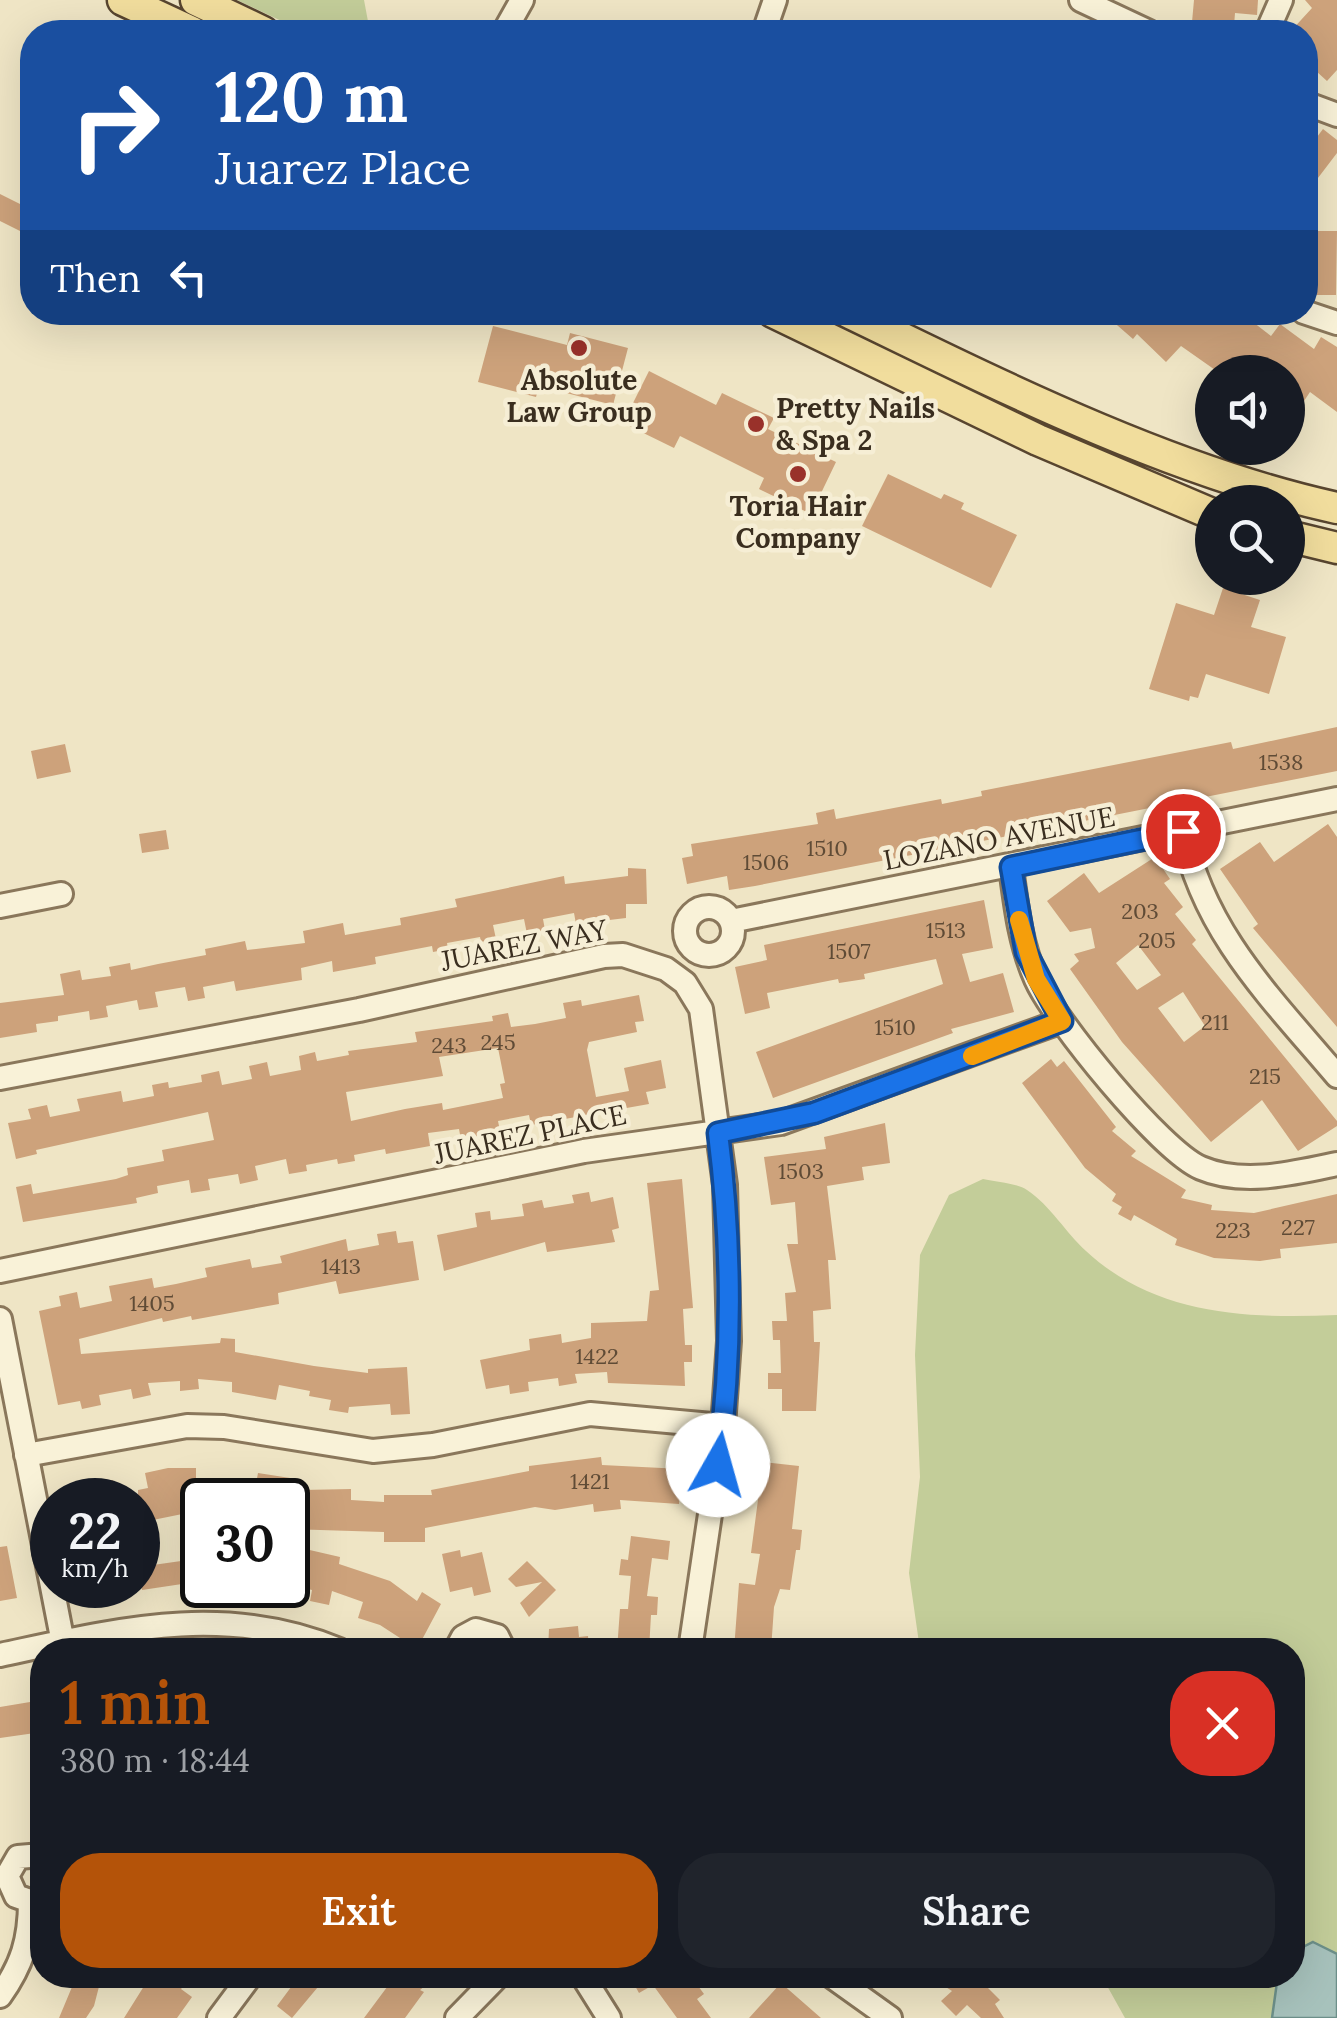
<!DOCTYPE html>
<html lang="en">
<head>
<meta charset="utf-8">
<style>
	:root { --surface:#171b24; --page:#20242c; --text:#f1f3f6; --muted:#9ea1a6; --accent:#b45309 }
	body { margin:0; font-family:Lora,serif; background:var(--page); color:var(--text); height:100vh; display:flex; flex-direction:column; font-size:38px; white-space:nowrap }
	* { box-sizing:border-box; margin:0 }
	p { font-size:32px; color:var(--muted) }
	.icon { flex:none; width:55px; height:55px; fill:none; stroke:currentColor; stroke-width:2; stroke-linecap:round; stroke-linejoin:round }
	.map { position:relative; flex:1; overflow:hidden }
	.details { position:absolute; left:30px; top:1638px; width:1275px; height:350px; display:flex; flex-direction:column; background:var(--surface); border-radius:40px; box-shadow:0 10px 40px #0002 }
	.details>* { flex:none }
	.banner { position:absolute; left:20px; top:20px; width:1298px; height:305px; border-radius:40px; box-shadow:0 10px 40px #0002; background:#1a4fa0; color:#fff; overflow:hidden }
	.fabs { position:absolute; left:1195px; top:355px; display:grid; gap:20px }
	.fabs a { display:grid; place-items:center; width:110px; height:110px; border-radius:50%; background:var(--surface); box-shadow:0 10px 40px #0002; font-size:50px }
	.speed { position:absolute; left:30px; top:1478px; display:flex; gap:20px; font-size:50px; font-weight:700; text-align:center }
	.speed>* { display:grid; place-content:center; width:130px; height:130px; border-radius:50%; background:var(--surface); box-shadow:0 10px 40px #0002; line-height:1 }
	.speed small { font-size:25px; font-weight:400 }
	.speed .limit { border:5px solid #111; border-radius:15px; background:#fff; color:#111 }
	.pin { position:absolute; display:grid; place-items:center; width:85px; height:85px; color:#fff; margin:-42px; border:5px solid #fff; border-radius:50%; box-shadow:0 2px 10px #0007 }
	.me { position:absolute; width:110px; margin:-55px; rotate:7deg; stroke-linejoin:round; filter:drop-shadow(0 0 8px #0008) }
	.turn { display:flex; align-items:center; gap:35px; height:210px; padding:0 30px; font-size:45px }
	.turn .icon { width:130px; height:130px; stroke-width:2.5 }
	.turn b { display:block; font-size:70px; line-height:85px }
	.then { display:flex; align-items:center; height:95px; padding:0 30px; background:#0003; gap:20px; font-size:38px }
	.round { display:grid; place-items:center; flex:none; width:105px; height:105px; border-radius:40px; background:var(--page) }
	.headline { display:flex; align-items:center; justify-content:space-between; height:170px; padding:0 30px }
	h1 { font-size:60px; font-weight:600; line-height:75px; color:var(--accent) }
	.primary-button { display:flex; gap:20px; margin-top:auto; padding:20px 30px }
	.primary-button a { flex:1; height:115px; border-radius:40px; background:var(--accent); color:#fff; font-size:40px; font-weight:600; line-height:115px; text-align:center }
	.primary-button a+a { background:var(--page); color:var(--text) }
	.map>svg:first-child { display:block }
	.green { fill:#c3cd99 }
	.water { fill:#a7c2bc; stroke:#6d908a; stroke-width:2.5 }
	.building { fill:#cda27b; fill-rule:evenodd }
	.lines { fill:none; stroke-linecap:round; stroke-linejoin:round }
	.minor-casing { stroke:#8a775b; stroke-width:28 }
	.major-casing { stroke:#58452f; stroke-width:35 }
	.minor { stroke:#f9f2d8; stroke-width:22 }
	.major { stroke:#f1dd9d; stroke-width:30 }
	.route-casing { stroke:#114b97; stroke-width:25 }
	.route { stroke:#1a73e8; stroke-width:18 }
	.slow { stroke:#f59e0b; stroke-width:18 }
	.poi-dot { fill:#99312a; stroke:#f6eed5; stroke-width:4 }
	.labels { text-anchor:middle; dominant-baseline:central; stroke-width:9; stroke-linejoin:round; paint-order:stroke }
	.number-label { font-size:22px; fill:#5f4b36 }
	.poi-label { font-size:28px; font-weight:bold; fill:#3a2e1f; stroke:#f6eed5 }
	.street-label { font-size:28px; fill:#3a2e1f; stroke:#f6eed5 }
</style>
</head>
<body>
<div class="map">
<svg width="1337" height="2018" viewBox="0 0 1337 2018">
	<rect width="100%" height="100%" fill="#efe5c5"/>
	<path class="green" d="M237,0h127l6,32h-65z
		M983,1179c13,3 34,4 44,11 23,15 39,43 59,61 69,64 161,68 251,64v639l-24,-12 -20,10 -1,-302h-372l-11,-77 11,-96 -5,-122 5,-100 29,-60z
		M1101,1975h177l-6,43h-147z"/>
	<path class="water" d="M1313,1942l24,12v64h-65l6,-43h14l1,-23z"/>
	<path class="building" d="M1194,0h64l-1,15 -22,-2 -1,13 -42,-4z
		M1305,0h32v70l-10,11 -22,-20v-29h-15l22,-24z
		M1305,128l12,9 6,-8 14,11v13l-32,42z
		M0,194l32,16 -4,25 -28,-14z
		M1305,231h32l-1,64h-21v-16h-10z
		M1102,312h138l31,24 9,-12 34,25 7,-12 16,10v65l-27,-20 -6,9 -16,-10v-19h-49l-14,-10 -7,10 -37,-26 -15,16 -29,-28 -4,5z
		M493,326l74,19 3,-12 58,15 -15,57 -74,-19 -3,11 -58,-15z
		M649,371l67,34 6,-12 52,25 -6,11 68,33 -25,52 -52,-25 5,-11 -84,-42 -6,12 -51,-25z
		M888,474l53,25 3,-5 20,9 -3,6 56,26 -26,53 -129,-62z
		M1223,588l37,12 -9,27 35,10 -17,57 -63,-20 -8,24 -8,-2 -1,5 -40,-12 27,-86 38,12z
		M1337,727v44l-582,115 -26,4 -2,-14 -40,8 -5,-26 11,-2 -2,-12 127,-20 -2,-11 18,-4 2,10 105,-20 1,5 40,-8 -1,-5 250,-49 2,7z
		M65,744l6,28 -34,7 -6,-28z
		M1328,824l9,13v190l-84,-99 5,-4 -38,-55 40,-27 14,20z
		M166,830l3,19 -27,4 -3,-19z
		M1155,857l15,22 -6,4 19,24 -8,7 21,26 -4,4 145,177v5l-39,25 -36,-51 -51,42 -89,-100 -52,-73 9,-8 -5,-7 21,-6 -4,-20 -21,4 -23,-31 37,-28 15,20zM1138,945l23,30 -24,15 -21,-27zM1183,992l22,34 -21,16 -26,-34z
		M628,868l18,1 1,35h-21v14l-50,6 -2,-11 -31,6 2,11 -18,4 -3,-15 -31,6 3,14 -15,3 -1,-5 -33,6 1,6 -15,3 -1,-6 -57,11 1,7 -43,8 -1,-11 -31,7 1,12 -66,11 -2,-10 -31,6 2,11 -17,3 -3,-14 -30,5 3,15 -19,3 -2,-10 -31,6 2,11 -18,3 -1,-9 -31,5v5l-22,3 1,8 -37,6v-35l64,-8 -4,-21 20,-4 2,10 29,-4 -2,-9 21,-4 1,7 27,-6 48,-9 -1,-6 40,-8 2,9 58,-7 -2,-12 40,-8 2,12 56,-10 -1,-7 57,-11 -2,-8 109,-23 1,8 63,-8z
		M984,900l9,48 -31,6 8,28 33,-9 11,39 -63,17 2,4 -180,65 -17,-46 187,-68 -7,-25 -72,15 1,5 -26,4 -1,-4 -71,14 3,15 -25,6 -10,-47 32,-7 -3,-15z
		M639,995l5,26 -9,1 2,10 -48,10 -2,8 9,47 33,-6 -5,-23 37,-8 5,28 -20,4 3,12 -118,21 -2,-10 -31,6 2,10 -39,9 -2,-11 -31,4 2,13 -44,8 -1,-5 -31,6 1,6 -17,3 -1,-5 -31,6 1,6 -18,3 -3,-15 -31,7 3,14 -18,4 -2,-10 -30,5 2,11 -19,3 -2,-13 -32,6 1,7 -22,5 1,5 -114,19 -7,-35 15,-3 2,10 83,-15 12,-4 -1,-7 37,-7 -2,-11 52,-10 -6,-28 -172,38 1,4 -21,5 -8,-36 23,-4 -3,-10 19,-4 3,12 30,-6 -3,-12 44,-8 2,11 31,-6 -2,-11 16,-3 1,6 33,-6 -1,-7 18,-4 3,14 30,-6 -3,-13 18,-4 3,14 31,-6 -2,-14 16,-4 2,9 32,-6 -1,-4 69,-9 -2,-10 78,-11 -1,-5 16,-3 3,14 24,-3 31,-6 -3,-15 18,-3 1,6zM498,1048l7,35 -5,1 3,14 -60,12 -1,-7 -37,6 -54,12 -5,-29 97,-16 -4,-19z
		M1051,1059l6,8 7,-6 52,66 -4,4 24,20 -5,5 55,34 -5,8 31,7 -1,5 43,3 83,-19v49l-57,6 1,9 -21,3 -46,-3 -39,-13 2,-6 -43,-24 -3,6 -13,-7 4,-7 -10,-6 4,-7 -31,-26 -63,-85z
		M885,1123l5,40 -28,4 2,13 -37,6 9,74h-8l3,49 -18,2 1,31h6l-4,69h-34v-22h-14v-16h13l-1,-33h-7l-1,-19h15l-2,-28 11,-1 -9,-48h11l-3,-42 -24,3 -7,-48 62,-8 -2,-12z
		M682,1179l11,129 -10,1 2,36h7v17h-8l1,24 -77,-3 -1,-11 -32,2 2,9 -18,3 -1,-8 -30,4 1,9 -19,3 -1,-9 -23,4 -6,-29 50,-10 -1,-11 32,-5 1,9 29,-5v-15l56,-2 3,-30 9,-1 -12,-107z
		M589,1192l2,10 22,-5 6,31 -7,2 3,12 -68,10 -2,-10 -101,29 -7,-36 40,-8 -2,-14 15,-2 1,9 33,-4 -2,-12 20,-4 2,8 30,-5 -2,-8z
		M396,1231l2,12 15,-2 6,39 -80,14 -3,-13 -58,12 1,11 -87,16 -1,-4 -28,6 -1,-4 -83,21 2,15 139,-11 1,-5 14,1v13l79,14 54,7v-4l39,-2 3,47 -19,1 -1,-11 -41,3 -1,6 -19,-3 2,-10 -22,-4 1,-5 -31,-6 -3,15 -44,-8v-10l-34,-3 1,10 -19,2v-10l-32,2 3,12 -18,4 -2,-10 -32,6 2,10 -19,4 -2,-8 -22,4 -19,-94 22,-5 -2,-10 18,-4 3,16 32,-7 -3,-15 43,-8 2,10 22,-4 31,-7 -2,-9 45,-9 2,9 30,-5 -2,-7 66,-17 2,12 31,-6 -2,-11z
		M601,1457l1,8 80,4 -3,35 -59,-4 1,9 -27,3 -1,-8 -38,6 -20,-3 -110,21v14h-41v-10l-96,-3v-29h-86v10l-59,12 -5,-4v-28l10,-2 -3,-15 23,-5h28v12h12v5l47,4 3,-16 45,7 -1,10 49,-1v11l33,2v-7h48l-1,-5 98,-19v-5z
		M763,1462l36,4 -7,63 10,1 -2,20h-4l-6,40 -10,-1 -6,18 -3,43h-37l5,-67 16,2 5,-31 -9,-1z
		M113,1480l3,20h-42l-2,-14z
		M631,1536l39,5 -2,19 -16,-2 -5,38 11,1 -1,18h-6l-2,35h-32l3,-41h8l3,-33 -12,-1 2,-16 7,1z
		M7,1546l10,52 -17,3v-54z
		M301,1548l39,9 -1,7 51,17 27,20 5,-9 19,12 -24,45 -37,-24 -22,-7 5,-16 -31,-11 -3,14 -19,-4 2,-11 -19,-5z
		M460,1550l1,7 21,-5 9,40 -17,4 -2,-9 -22,5 -8,-38z
		M202,1558v15l-22,2 2,9 -40,6 -3,-23z
		M527,1561l29,29 -27,27 -9,-14 22,-21 -26,5 -8,-8z
		M578,1626l1,11 9,-1 1,14h-41l1,-21z
		M42,1700v32l-42,6v-31z
		M77,1975h25l-8,31 -8,12h-27z
		M151,1975h41l-11,14 11,8 -15,21h-53z
		M300,1975h28l-36,43 -15,-12z
		M396,1975h42l-18,15 4,2 -19,26h-41z
		M629,1975h61l14,19 -7,5 14,19h-34l-24,-33 -14,8z
		M927,1975h48l25,25 -5,4 9,14h-23l-14,-13 -11,11 -15,-15 11,-10z
		M781,1983l40,35h-72z"/>
	<g class="lines">
		<g class="minor-casing">
			<path id="minor" d="M1081,0l68,32
				M504,32l18,-32
				M764,32l11,-32
				M1267,32l14,-32
				M1305,103l32,12
				M1304,312l33,11
				M1183,831c20,101 89,168 154,245
				M1011,867c5,38 9,76 25,112 18,41 125,172 165,189 42,18 93,5 136,-4
				M0,906l61,-12
				M685 931a24 24 0 1 1 48 0a24 24 0 1 1-48 0Z
				M731,921l606,-122
				M0,1078l359,-68 245,-54 19,-1 43,14 19,14 16,26 24,176 4,156 -6,85 -33,224
				M0,1271l584,-120 197,-28 281,-102
				M0,1319l63,324
				M26,1455l161,-29 37,1 149,24 60,-6 157,-31 133,12
				M456,1650l7,-13 13,-7 21,6 7,14
				M0,1655c117,-25 224,-53 339,-5
				M42,1855l-24,2 -11,19 9,20 14,5 12,-3
				M582,1975l27,43
				M830,1975l60,43
				M0,1996c22,-31 30,-56 30,-95
				M219,2018l32,-43
				M457,2018l42,-43"/>
		</g>
		<g class="major-casing">
			<path id="major" d="M123,0l69,32
				M196,0l67,32
				M773,312l265,128 174,74
				M848,312c152,74 324,160 489,196
				M1288,536l49,12"/>
		</g>
		<use href="#minor" class="minor"/>
		<use href="#major" class="major"/>
	</g>
	<g class="lines">
		<g class="route-casing">
			<path id="route" d="M718,1465c15,-111 14,-222 0,-332l96,-20 248,-92 -36,-69 -15,-85 172,-36"/>
		</g>
		<use href="#route" class="route"/>
		<path class="slow" d="M972,1056l90,-35 -26,-42 -17,-59"/>
	</g>
	<g class="poi-dot">
		<circle cx="579" cy="348" r="10"/>
		<circle cx="756" cy="424" r="10"/>
		<circle cx="798" cy="474" r="10"/>
	</g>
	<g class="labels">
		<g class="number-label">
			<text x="1281" y="762">1538</text>
			<text x="827" y="848">1510</text>
			<text x="766" y="862">1506</text>
			<text x="1140" y="911">203</text>
			<text x="946" y="930">1513</text>
			<text x="1157" y="940">205</text>
			<text x="849" y="951">1507</text>
			<text x="1215" y="1022">211</text>
			<text x="895" y="1027">1510</text>
			<text x="498" y="1042">245</text>
			<text x="449" y="1045">243</text>
			<text x="1265" y="1076">215</text>
			<text x="801" y="1171">1503</text>
			<text x="1298" y="1227">227</text>
			<text x="1233" y="1230">223</text>
			<text x="341" y="1266">1413</text>
			<text x="152" y="1303">1405</text>
			<text x="597" y="1356">1422</text>
			<text x="590" y="1481">1421</text>
		</g>
		<g class="poi-label">
			<text x="579" y="380">Absolute<tspan x="579" dy="32">Law Group</tspan></text>
			<text x="776" y="408" text-anchor="start">Pretty Nails<tspan x="776" dy="32">&amp; Spa 2</tspan></text>
			<text x="798" y="506">Toria Hair<tspan x="798" dy="32">Company</tspan></text>
		</g>
		<g class="street-label">
			<text transform="translate(999 838) rotate(-11)">LOZANO AVENUE</text>
			<text transform="translate(524 945) rotate(-11)">JUAREZ WAY</text>
			<text transform="translate(530 1134) rotate(-12)">JUAREZ PLACE</text>
		</g>
	</g>
</svg>
<div class="fabs">
<a><svg class="icon" aria-label="sound" viewBox="0 0 24 24"><path d="M4 9h4l5-4v14l-5-4H4zM17 9q2 3 0 6"/></svg></a>
<a><svg class="icon" aria-label="search" viewBox="0 0 24 24"><circle cx="10" cy="10" r="6"/><path d="M15 15l6 6"/></svg></a>
</div>
<div class="speed"><div>22<small>km/h</small></div><div class="limit">30</div></div>
<div class="pin" style="left:1183px;top:831px;background:#d93025"><svg class="icon" aria-label="arrive" viewBox="0 0 24 24"><path d="M6 21V4h12l-3 4 3 4H6"/></svg></div>
<svg class="me" style="left:718px;top:1465px" viewBox="-20 -20 40 40"><circle r="19" fill="#fff"/><path d="M0-13L10 11 0 6-10 11z" fill="#1a73e8"/></svg>
<div class="banner">
<div class="turn"><svg class="icon" aria-label="right" viewBox="0 0 24 24"><path d="M7 20v-9h11M14 6l5 5-5 5"/></svg><div><b>120 m</b>Juarez Place</div></div>
<div class="then">Then<svg class="icon" aria-label="left" viewBox="0 0 24 24"><path d="M17 20v-9H6M10 6l-5 5 5 5"/></svg></div>
</div>
<section class="details">
<div class="headline"><div><h1>1 min</h1><p>380 m · 18:44</p></div><a class="round" style="background:#d93025;color:#fff"><svg class="icon" aria-label="close" viewBox="0 0 24 24"><path d="M6 6l12 12M18 6L6 18"/></svg></a></div>
<div class="primary-button"><a>Exit</a><a>Share</a></div>
</section>
</div>
</body>
</html>
